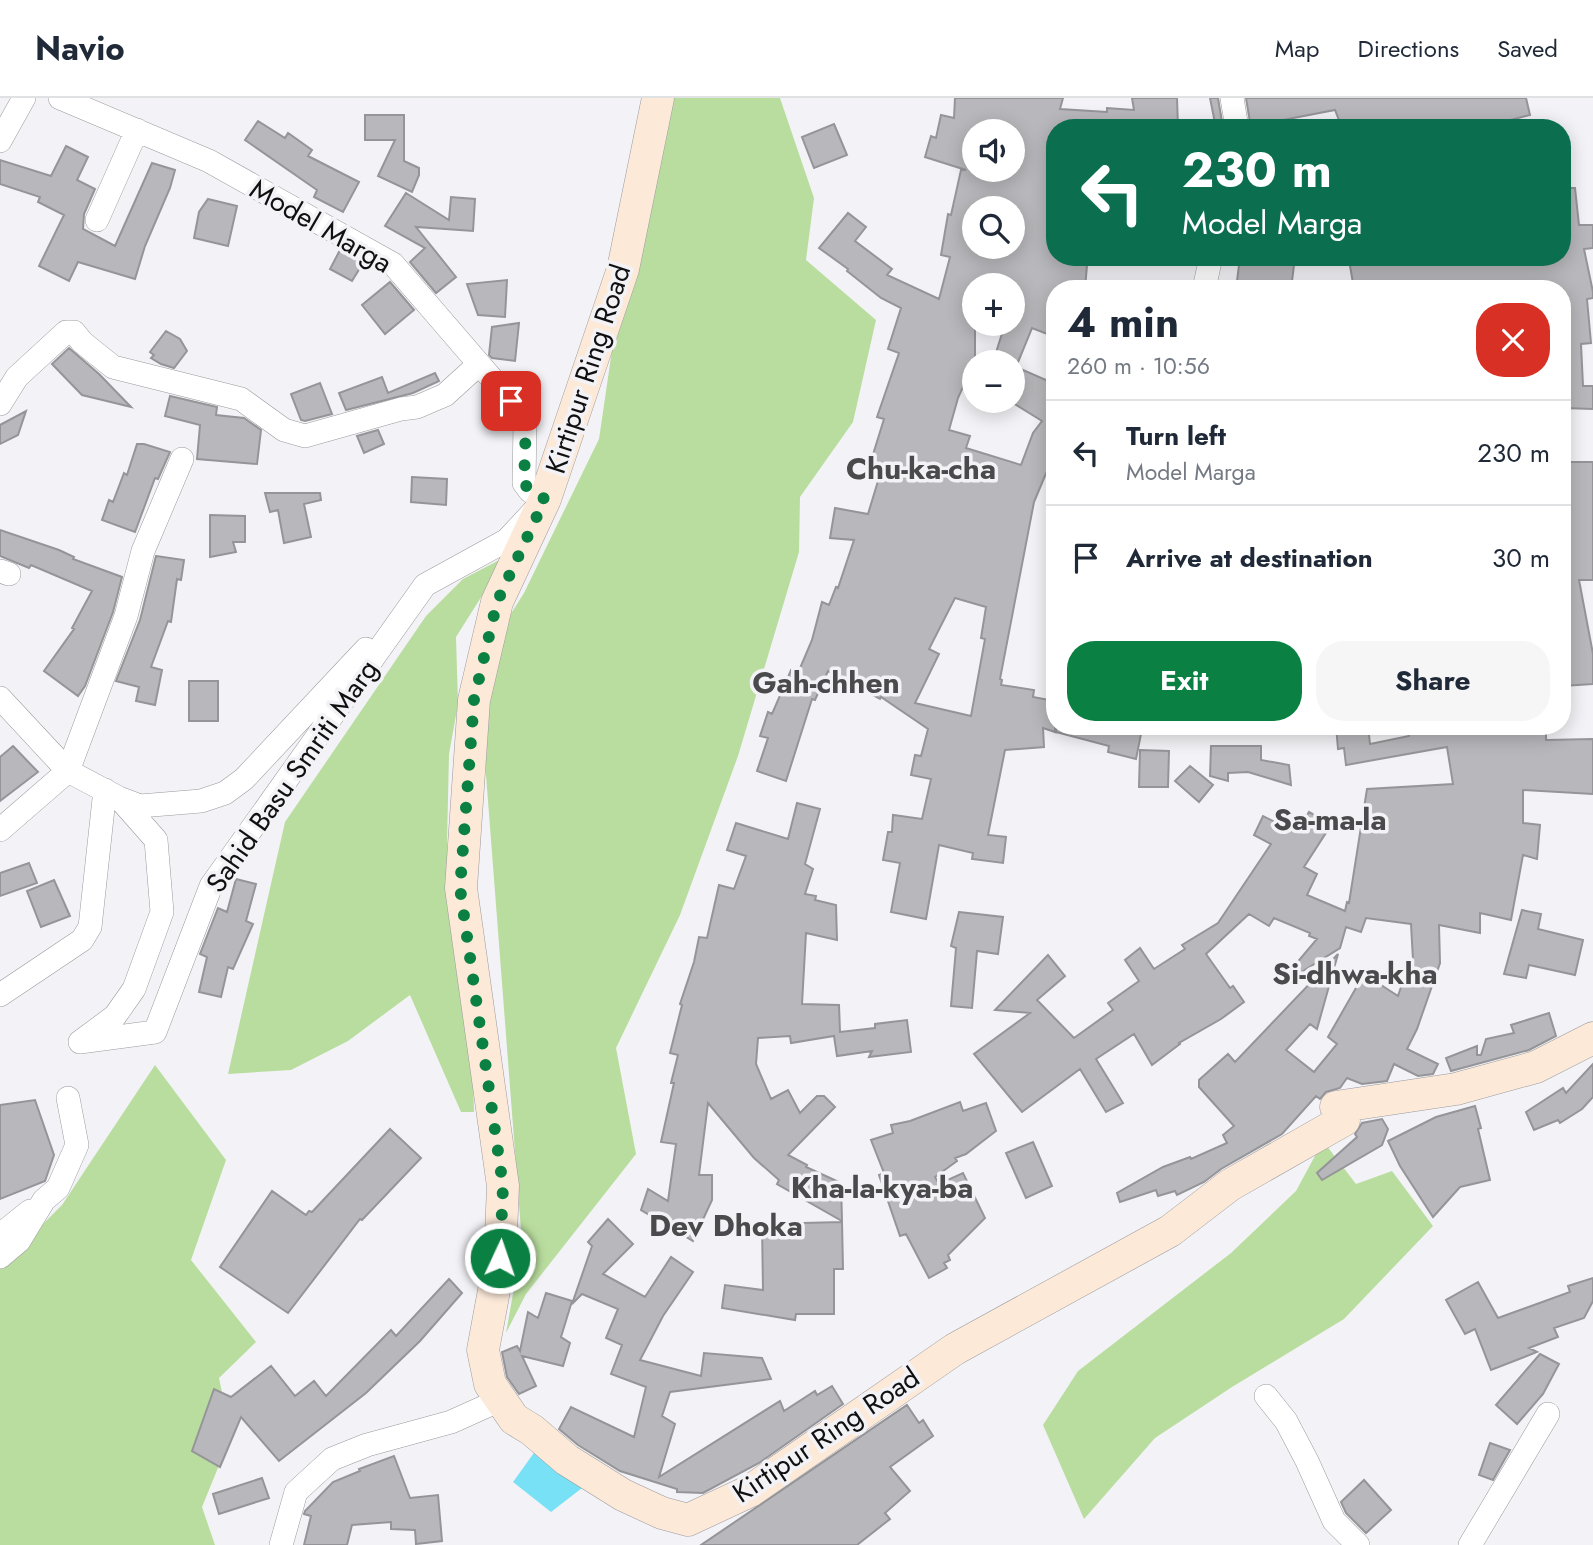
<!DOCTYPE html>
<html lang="en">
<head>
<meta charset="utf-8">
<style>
	:root { --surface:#fff; --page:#f6f6f7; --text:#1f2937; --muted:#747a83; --line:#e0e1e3; --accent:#0b8043 }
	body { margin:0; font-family:Jost,sans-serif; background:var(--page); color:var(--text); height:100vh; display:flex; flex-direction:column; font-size:26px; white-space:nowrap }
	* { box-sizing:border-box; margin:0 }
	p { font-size:23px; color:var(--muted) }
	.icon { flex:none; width:38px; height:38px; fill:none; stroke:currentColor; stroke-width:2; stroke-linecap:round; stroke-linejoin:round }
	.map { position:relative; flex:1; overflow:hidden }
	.details { position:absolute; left:1046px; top:182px; width:525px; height:455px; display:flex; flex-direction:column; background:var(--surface); border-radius:28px; box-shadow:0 4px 18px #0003 }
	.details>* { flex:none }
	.hud { position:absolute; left:1046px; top:21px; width:525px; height:147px; border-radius:28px; box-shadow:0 4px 18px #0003; background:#0b6e4f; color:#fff; overflow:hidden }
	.tools { position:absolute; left:962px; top:21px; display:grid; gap:14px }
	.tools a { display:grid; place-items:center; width:63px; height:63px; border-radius:50%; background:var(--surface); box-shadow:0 4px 18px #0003; font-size:35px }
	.pin { position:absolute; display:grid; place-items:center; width:60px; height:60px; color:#fff; margin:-30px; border-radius:14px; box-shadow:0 4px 10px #0006 }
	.me { position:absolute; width:77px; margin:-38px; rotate:3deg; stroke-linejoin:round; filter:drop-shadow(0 0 5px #0008) }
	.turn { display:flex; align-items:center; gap:24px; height:147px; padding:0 21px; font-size:32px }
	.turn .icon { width:91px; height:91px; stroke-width:2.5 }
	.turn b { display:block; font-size:49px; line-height:60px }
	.round { display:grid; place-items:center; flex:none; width:74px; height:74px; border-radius:28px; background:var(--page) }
	.head { display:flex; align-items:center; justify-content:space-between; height:119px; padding:0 21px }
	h1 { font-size:42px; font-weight:700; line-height:52px }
	.primary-button { display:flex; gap:14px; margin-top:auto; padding:14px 21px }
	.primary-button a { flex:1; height:80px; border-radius:28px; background:var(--accent); color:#fff; font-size:28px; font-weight:700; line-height:80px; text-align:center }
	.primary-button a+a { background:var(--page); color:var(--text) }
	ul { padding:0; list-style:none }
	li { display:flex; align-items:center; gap:21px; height:105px; padding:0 21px; border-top:2px solid var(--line) }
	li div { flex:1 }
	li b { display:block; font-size:26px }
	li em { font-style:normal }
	header { display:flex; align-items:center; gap:42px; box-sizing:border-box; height:98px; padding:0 35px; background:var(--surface); border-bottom:2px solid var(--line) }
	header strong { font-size:33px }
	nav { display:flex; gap:38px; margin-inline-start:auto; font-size:24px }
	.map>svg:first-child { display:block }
	.green { fill:#b9dd9e }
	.water { fill:#78e1f5 }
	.building { fill:#b8b8bc; stroke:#959599; stroke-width:2; fill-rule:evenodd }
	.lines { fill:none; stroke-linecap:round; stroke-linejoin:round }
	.street-casing { stroke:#9a9a9e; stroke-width:24 }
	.secondary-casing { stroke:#9a9a9e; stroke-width:33 }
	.street { stroke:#fff; stroke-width:23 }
	.secondary { stroke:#fce9d8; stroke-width:32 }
	.route { stroke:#0b8043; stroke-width:12; stroke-dasharray:0 21.6 }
	.labels { text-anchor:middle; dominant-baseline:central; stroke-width:7; stroke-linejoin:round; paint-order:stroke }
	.street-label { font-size:28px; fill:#101011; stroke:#f3f3f7 }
	.neighbourhood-label { font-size:30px; font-weight:bold; fill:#4a4a4d; stroke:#f3f3f7 }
</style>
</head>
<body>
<header>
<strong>Navio</strong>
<nav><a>Map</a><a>Directions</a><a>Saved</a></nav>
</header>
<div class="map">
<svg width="1593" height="1447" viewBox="0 0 1593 1447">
	<rect width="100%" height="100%" fill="#f3f3f7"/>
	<path class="green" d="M649,0h131l34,100 -8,62 70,60 -23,102 -53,75 -1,55 -61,204 -58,159 -64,133 20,106 -110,140 -20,39 16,-90 -37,-481 3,-60 17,-79 19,-30 75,-154z
		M507,458l-51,81 2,67 -9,50 -2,89 5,85 21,152 1,32h-13l-51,-117 -62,46 -57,29 -63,4 57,-252 141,-206 37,-37z
		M155,967l71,95 -35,100 65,82 -37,36 12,58 -29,71 13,38h-215v-278l62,-62z
		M1323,1043l33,43 36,-13 41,55 -89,93 -112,68 -77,51 -71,81 -41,-94 35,-54 153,-118 65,-62z"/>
	<path class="water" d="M536,1352l46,38 -31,24 -38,-30z"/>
	<path class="building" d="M955,0h108l-3,11 47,3v-4l27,2 -2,-12h45l1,30h-123l-5,47 5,1v81h9l-1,5 24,3 -2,24h-30v48l-23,-9 -16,39 39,17v68l-21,50 -34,177 2,1 -1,5 33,5 -1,7 22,4v31l-12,-4 1,19 -39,3 -17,85 18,2 -3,26 -31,-4 1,-6 -34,-8 -13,74 -35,-7 9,-49 -17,-3 5,-28h4l1,-17 29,4 9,-40 -20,-4 4,-20 6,1 7,-27 -47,-32 -1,2 -52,-28 -13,29 -3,-1 -26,82 -29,-10 11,-33 -8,-2 8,-24 4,2 19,-44 7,3 14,-33 10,-38 7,3 7,-18 2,1 16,-48 -24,-2 5,-30 33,6 10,-33 -12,-4 18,-58 -7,-2 22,-64 -11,-4 13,-41 -20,-10 -34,-27 1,-2 -29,-21 29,-35 18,14 -11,14 37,28 -5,6 52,24 11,-42 -9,-2 7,-41 3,1 10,-45h5l-41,-13 6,-21 5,2 5,-23 13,3zM975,33h38v39h-38zM975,110h38v39h-38zM975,187h38v39h-8l-12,38h20v41l29,18 -9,12 -12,32 -55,-17 4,-12 -21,-6 9,-32 17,-38zM955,500l31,9 -5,31 4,1 -14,77 -56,-13 24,-49 -10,-5z
		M1210,0h8l5,30h-7z
		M1246,0h280l4,17 -31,8 1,5h-158l-7,-18 -52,10 2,8h-34z
		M365,17h39v46l15,7v7l-7,17 -34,-16 17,-36h-30z
		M258,23l27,17 3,-5 24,17 -4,6 51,26 -16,30 -29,-15 3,-7 -72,-50z
		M834,26l13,31 -33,13 -12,-31z
		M66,48l22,11 -11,23 18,9 -11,25 -1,15 32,17 37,-83 23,7 -5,18 -25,58 -10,33 -57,-17 -9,19 -30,-15 25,-51 -26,-13 2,-5 -40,-13v-24l51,16z
		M1563,90h12l4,37h14v23l-9,1 9,43v6l-6,1 4,44 -10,1 2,42h10v23l-30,-1v-119h-209l-5,-29 13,-3h59l1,5 31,-5h110z
		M406,95l43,27 2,-23 24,2 -2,32 -57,-4 40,50 -20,16 -26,-31 15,-14 -40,-22z
		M208,101l29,7 -9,40 -34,-8 5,-26z
		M340,152l23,13 -11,18 -22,-12z
		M1240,159h24v3l30,5 -3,24h-55z
		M507,182l-2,37 -27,-2 -11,-31z
		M390,184l24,28 -29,24 -23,-29z
		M519,225l-4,38 -23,-3 -3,-3 3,-28z
		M166,233l14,8 7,12 -13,17 -13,-4 -10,-6 3,-3 -4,-3z
		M69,250l30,26 32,33 -49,-12 -30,-31z
		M435,275l4,8 -26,12 -67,17 -7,-17 43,-16 6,16z
		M320,285l12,31 -27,7 -4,-1 -10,-26z
		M170,298l47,11 -1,8 28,3 17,12 -4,34 -60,-5 3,-34 -35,-9z
		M26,313l-8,24 -18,9v-19z
		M378,332l6,14 -20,9 -7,-17z
		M137,346h7l26,8 -12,27 -3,-1 -20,54 -33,-12 7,-20 4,2 11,-29 3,2z
		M1563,364h30v118h-14l14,74v30l-30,2z
		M412,379l35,2 -1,26 -35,-3z
		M265,395h55l1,7 -17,4 7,33 -27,6 -6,-33 -8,2z
		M210,417l35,1v26h-12l3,10 -26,5z
		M0,432l59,20 15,7 -1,2 49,18 -9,35 -28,74 -7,10 -34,-25 30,-42 -2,-1 20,-37 -61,-26 -2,3 -29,-12z
		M156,458l28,4 -3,20 -4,-1 -6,43 -3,-1 -17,46 11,3 -7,35 -19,-4 3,-14 -23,-6 24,-61z
		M189,583h29v40h-29z
		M1057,628h75l10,3 -6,30 -28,-7 1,-6 -53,-14z
		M1336,628h32l2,18 39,-8 -1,-7 10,-3h128v14l47,-1v55l-70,-4v33l17,2 -3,34 -14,-4 -12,65 -31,-7v20l-41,-8 1,38 -23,66 -10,20 31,15 -5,10 -15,2 -24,-12 -7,17 -25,3 -15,-6 -7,10 -14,4 -6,7 -4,-3 -34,38 -61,35 -17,13 -27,13 -2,-4 -17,5 -2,-6 -36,12 -3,-9 46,-26 27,-10 1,2 36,-16 -4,-8 11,-9 -35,-39v-7l29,-26 7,8 103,-108 -21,75 -7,-5 -24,26 28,22 23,-28 -9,-7 36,-63 34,22 7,-21 9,3 -3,-54 -45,-6 -5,14 -15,-5 -6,21 -53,33 -3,-3 33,-39 -8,-3 1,-3 -36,-15 -5,8 -20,-12 -43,40 24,34 3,-2 11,16 -23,17 -42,24 1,1 -28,21 -18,-31 -38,25 27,44 -17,9 -26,-43 -58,43 -48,-58 56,-41 -35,-3 53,-55 17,21 -28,24 37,38 39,-28 -5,-7 31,-22 -14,-21 15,-12 14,21 31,-20 -3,-4 36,-22 53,-79 -17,-9 9,-19 34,17 12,-21 22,13 -27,42 13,7 -10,21 38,16 2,-9 2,1 18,-114 86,-5 -6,-37 -101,18 -2,-17 -6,1z
		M13,648l25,26 -38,29v-44z
		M1211,648h50v14l28,5 2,20 -43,-13 -20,1v8l-18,-5z
		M1140,652l29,1 -1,36h-29z
		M1190,668l23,19 -14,17 -24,-21z
		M797,705l23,6 -15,55 8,5 -8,25 11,2 -1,4 21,5 1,35 -31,-7 -4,71 37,1 1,27 35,-4v-4l32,-4 4,32 -42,5 3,-6 -35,5 -3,-20 -43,7 -1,-7 -32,2 -2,26 15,35 17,-9 12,23 17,-17h7l11,11 -47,48 19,10 -1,2 35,16 1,38 -65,-37 2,-4 -25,-22 -46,-55 -9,72h13v25l-19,41 -52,-31 7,-21 20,12 8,-57 -15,-2 13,-59h-3l7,-28 -8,-2 12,-48 -2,-1 14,-42 5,-25 8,1 12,-53 15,4 12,-33 -19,-6 9,-27 52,16z
		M29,765l8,20 -37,13v-23z
		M236,781l20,5 -10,37 7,3 -20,45 -5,-2 -7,30 -22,-5 8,-35 -7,-3 18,-46 9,4z
		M54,782l16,36 -29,11 -14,-36z
		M1522,812l19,4 -3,15 45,11 -8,35 -46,-10 -3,13 -22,-4z
		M959,814l44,5 -5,37 -21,-3 -5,57 -21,-2 5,-58 -5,-2z
		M1549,915l7,23 -27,14 -78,21 -5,-13 31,-12v9h4l5,-16 28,-6 -3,-8z
		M1593,966v33l-11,12 -22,14 -2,-3 -24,10 -8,-18 37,-24 3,5z
		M35,1002l19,55 -9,26 -45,18v-94z
		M960,1004l3,9 23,-8 10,28 -30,23 -11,4 2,3 -22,16 4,7 24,-11 22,45 -37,37 2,5 -6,3 3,5 -18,10 -23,-44 -6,2 -21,-61 5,-2 -13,-33 22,-7 -2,-8 19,-4z
		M1475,1008l6,22 -3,1 12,51 -30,7 -27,30 -33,-51 -12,-25 48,-24z
		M1382,1021l6,10 -6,16 -60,35 -5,-7 40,-36 -2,-3 7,-11z
		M390,1031l31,29 -59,62 -2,-1 -72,94 -68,-46 52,-76 34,24 3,-4 3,1z
		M1033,1044l19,44 -26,12 -20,-45z
		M608,1121l25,25 -30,30 42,23 26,-40 22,15 -30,44 -23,44 61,16 3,-23 58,5 9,21 -101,13 -8,24 13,8 -16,53 121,-76 4,10 31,-20 2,4 15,-9 11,18 -84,59 -56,30 -26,-1v-3l-57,-18 -42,-26 -19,-16 12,-22 63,30 12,-50 -35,-13 11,-29 -16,-7 12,-29 -36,-15 -10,10 20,-58 -4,-4z
		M842,1124l1,47h-9v45h-38l-1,6 -73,-12 3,-23 38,5 -1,-66z
		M1593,1180v23l-9,17 -30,10 4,9 -29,11 8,4 -46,18 -16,-41 -10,5 -19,-34 32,-18 20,36 72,-26 -2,-6z
		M449,1181l13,14 -42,48 -54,52 -87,68 -38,-44 -21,50 -28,-16 22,-62 17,8 40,-31 24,30 19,-15 12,15 65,-66 5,6z
		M546,1195l26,8 -11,36 9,6 -7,23 -41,-10 14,30 -17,8 -12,-17 -5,-25 15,-6 3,5 8,-39 10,6z
		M1540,1256l19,10 -16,30 -26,30 -21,-19z
		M907,1307l12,18 4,-3 10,16 -43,31 20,24 -25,22 5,6 -33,26h-156z
		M1490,1345l20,7 -17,30 -14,-5z
		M394,1358l16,42 28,-3 4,46 -26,3 -1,-14 -24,-1v-7l-39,3 -5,20h-43l7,-29 -7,-2 1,-3 28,-29 27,-11 -1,-2z
		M262,1380l7,20 -50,16 -6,-20z
		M1364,1382l27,30 -25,23 -20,-20 -5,-11z"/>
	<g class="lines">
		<g class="street-casing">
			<path id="street" d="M1232,0l5,30
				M0,43l24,-43
				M97,122l40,-90
				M1204,191l7,-32
				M0,306l17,-27 49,-45h8l8,10 31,25 128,32 43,31 21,6 96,-27 16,-2 28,-12 33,-30
				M0,473l9,3
				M0,600l68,73 58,-155 17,-65 39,-92
				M119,700l21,8 61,-5 24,-8 19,-14 122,-130
				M0,732l68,-59 51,27 37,42 6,72 -28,77 -19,27 -35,26 75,-10 56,-146 214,-301 82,-45 38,-41 -15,-8 -6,-8 1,-61 -14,-21 -118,-137 -184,-103 -149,-63
				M0,897l82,-55 8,-13 15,-137
				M0,1137l30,-24
				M0,1159l19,-16 25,-41 14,-12 19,-43 -9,-47
				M1266,1298l20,25 21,40 27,60 24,24
				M281,1447l15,-53 36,-33 35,-14 84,-23 49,-22
				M1470,1447l78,-131"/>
		</g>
		<g class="secondary-casing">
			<path id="secondary" d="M658,0l-35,171 -78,230 -48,103 -23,98 -13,188 42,298 -3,72 -17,92 7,34 24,35 18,11 35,30 56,35 39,18 26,7 62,-29 205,-142 215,-118 60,-46 114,-65 -8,-13 120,-18 80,-22 57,-29"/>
		</g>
		<use href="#street" class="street"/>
		<use href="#secondary" class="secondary"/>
	</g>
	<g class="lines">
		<path class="route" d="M500,1160l3,-72 -43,-298 14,-188 23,-98 48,-103 -15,-8 -6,-8 2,-61 -15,-21"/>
	</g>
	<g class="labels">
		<g class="street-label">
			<text transform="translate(321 128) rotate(30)">Model Marga</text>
			<text transform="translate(588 271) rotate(-72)">Kirtipur Ring Road</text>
			<text transform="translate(292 678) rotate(-55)">Sahid Basu Smriti Marg</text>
			<text transform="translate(826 1337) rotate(-34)">Kirtipur Ring Road</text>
		</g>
		<g class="neighbourhood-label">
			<text x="921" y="370">Chu-ka-cha</text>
			<text x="826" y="584">Gah-chhen</text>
			<text x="1330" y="721">Sa-ma-la</text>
			<text x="1355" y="875">Si-dhwa-kha</text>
			<text x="882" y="1089">Kha-la-kya-ba</text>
			<text x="726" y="1127">Dev Dhoka</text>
		</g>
	</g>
</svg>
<div class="tools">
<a><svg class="icon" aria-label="sound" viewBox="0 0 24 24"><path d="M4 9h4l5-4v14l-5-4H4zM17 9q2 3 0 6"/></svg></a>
<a><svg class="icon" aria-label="search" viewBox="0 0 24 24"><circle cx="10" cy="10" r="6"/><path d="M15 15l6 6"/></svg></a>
<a>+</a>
<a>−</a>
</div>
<div class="pin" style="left:511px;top:303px;background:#d93025"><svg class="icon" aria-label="arrive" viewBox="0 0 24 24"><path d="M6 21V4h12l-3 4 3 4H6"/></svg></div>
<svg class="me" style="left:500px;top:1160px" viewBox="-20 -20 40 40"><circle r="17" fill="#0b8043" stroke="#fff" stroke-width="3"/><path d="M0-11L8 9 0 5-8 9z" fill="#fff"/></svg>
<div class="hud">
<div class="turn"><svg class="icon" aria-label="left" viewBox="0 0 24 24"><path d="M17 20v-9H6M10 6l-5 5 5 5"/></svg><div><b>230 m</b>Model Marga</div></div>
</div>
<section class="details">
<div class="head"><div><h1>4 min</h1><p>260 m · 10:56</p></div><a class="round" style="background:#d93025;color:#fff"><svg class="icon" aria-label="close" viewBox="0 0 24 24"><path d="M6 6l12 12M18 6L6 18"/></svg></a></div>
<ul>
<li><svg class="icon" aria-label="left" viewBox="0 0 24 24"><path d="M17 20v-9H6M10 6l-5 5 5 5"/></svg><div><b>Turn left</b><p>Model Marga</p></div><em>230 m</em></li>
<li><svg class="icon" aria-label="arrive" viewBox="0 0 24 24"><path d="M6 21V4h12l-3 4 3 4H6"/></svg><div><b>Arrive at destination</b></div><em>30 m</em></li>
</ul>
<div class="primary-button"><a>Exit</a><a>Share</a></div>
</section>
</div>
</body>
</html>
